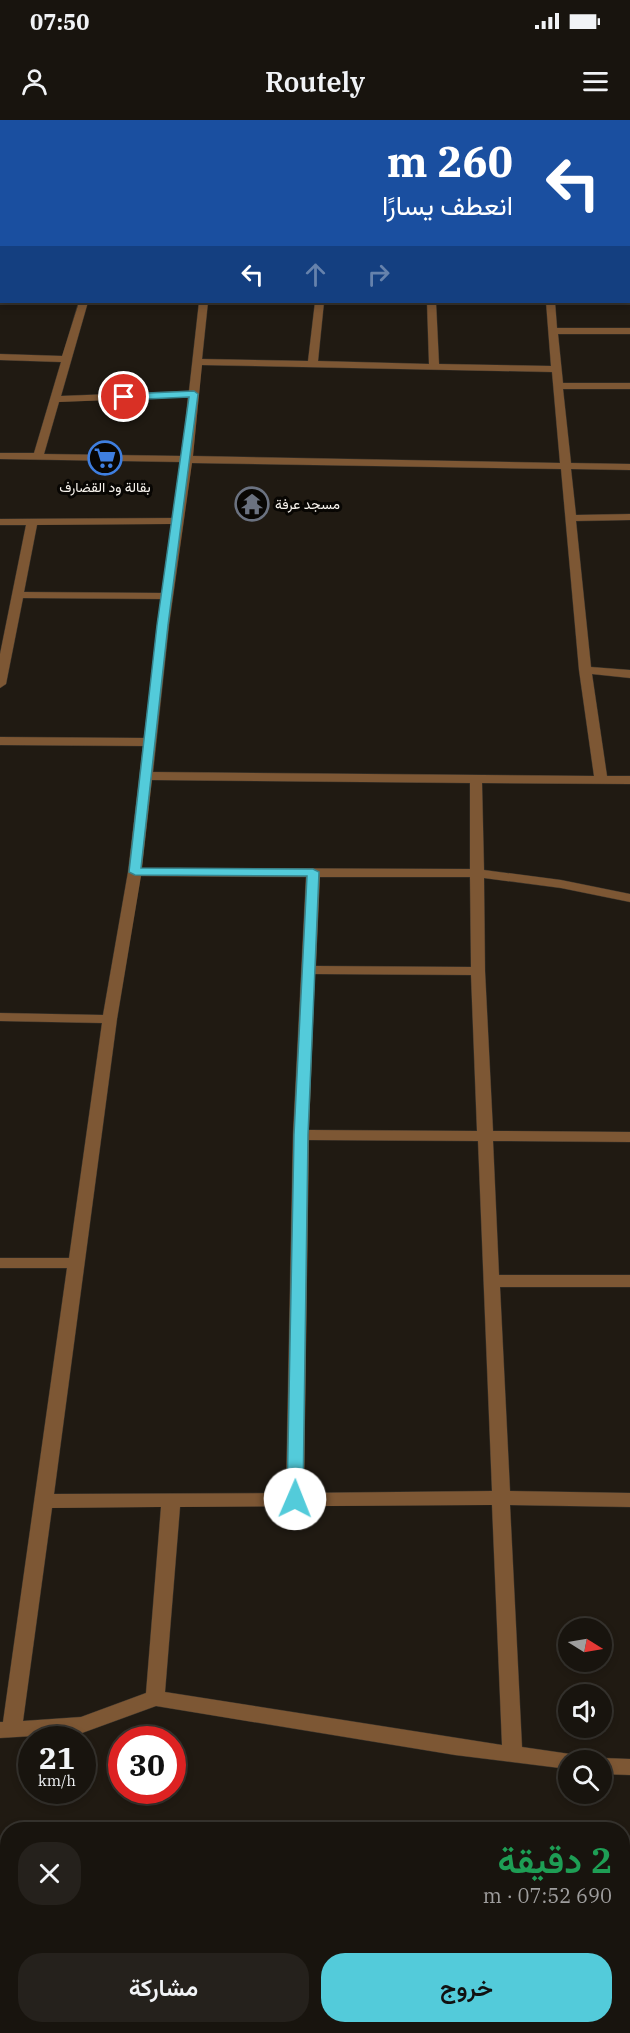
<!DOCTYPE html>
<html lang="ar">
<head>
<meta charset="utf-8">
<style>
	:root { --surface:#18140e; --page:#25211c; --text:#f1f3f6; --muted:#9f9e9e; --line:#36332e; --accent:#53cbda }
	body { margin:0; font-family:"IBM Plex Serif",Vazirmatn,serif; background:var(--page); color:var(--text); direction:rtl; height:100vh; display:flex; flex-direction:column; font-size:22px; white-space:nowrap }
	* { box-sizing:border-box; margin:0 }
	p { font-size:20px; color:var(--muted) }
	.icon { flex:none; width:33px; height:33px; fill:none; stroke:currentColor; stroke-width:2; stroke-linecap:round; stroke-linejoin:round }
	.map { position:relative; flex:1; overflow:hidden; direction:ltr }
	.panel { position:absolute; left:0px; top:1702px; width:630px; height:212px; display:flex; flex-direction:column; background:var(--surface); border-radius:24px 24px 0 0; box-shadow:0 3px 9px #0003,0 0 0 2px var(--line); direction:rtl }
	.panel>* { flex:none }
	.banner { position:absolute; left:0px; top:0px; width:630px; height:183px; box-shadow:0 3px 9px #0003,0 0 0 2px var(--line); direction:rtl; background:#1a4fa0; color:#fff; overflow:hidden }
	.needle { width:39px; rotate:101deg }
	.controls { position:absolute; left:558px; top:1498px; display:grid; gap:12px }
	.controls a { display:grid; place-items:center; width:54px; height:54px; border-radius:50%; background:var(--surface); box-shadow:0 3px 9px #0003,0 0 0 2px var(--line); font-size:30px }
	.speed { position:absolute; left:18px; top:1606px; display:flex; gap:12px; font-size:30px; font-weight:700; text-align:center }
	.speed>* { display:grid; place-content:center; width:78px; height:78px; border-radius:50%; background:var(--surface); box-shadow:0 3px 9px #0003,0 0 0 2px var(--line); line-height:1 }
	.speed small { font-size:15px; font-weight:400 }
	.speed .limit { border:9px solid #d22; background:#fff; color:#111 }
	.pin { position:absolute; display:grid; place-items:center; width:51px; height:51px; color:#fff; margin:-26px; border:3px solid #fff; border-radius:50%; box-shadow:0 2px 6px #0007 }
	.me { position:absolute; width:66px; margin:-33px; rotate:1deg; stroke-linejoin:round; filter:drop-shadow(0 0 4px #0008) }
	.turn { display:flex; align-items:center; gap:21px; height:126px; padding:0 18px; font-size:27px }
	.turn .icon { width:78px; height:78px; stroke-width:2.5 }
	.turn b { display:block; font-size:42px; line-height:51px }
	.lanes { display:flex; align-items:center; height:57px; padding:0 18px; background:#0003; justify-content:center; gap:30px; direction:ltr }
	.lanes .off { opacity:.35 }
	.round { display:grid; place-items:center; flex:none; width:63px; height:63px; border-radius:24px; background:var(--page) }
	.head { display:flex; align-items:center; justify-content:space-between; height:102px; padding:0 18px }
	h1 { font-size:36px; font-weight:600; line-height:45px; color:#1e9e55 }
	.button { display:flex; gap:12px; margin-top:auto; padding:12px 18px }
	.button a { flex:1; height:69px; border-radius:24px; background:var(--accent); color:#111; font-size:24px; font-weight:600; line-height:69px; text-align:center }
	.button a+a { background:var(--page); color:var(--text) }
	.status { display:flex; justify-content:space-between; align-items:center; height:42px; padding:0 30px; background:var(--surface); direction:ltr }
	.status svg { height:16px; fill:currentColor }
	header { display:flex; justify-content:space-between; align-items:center; height:78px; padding:0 18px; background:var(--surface); font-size:27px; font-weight:600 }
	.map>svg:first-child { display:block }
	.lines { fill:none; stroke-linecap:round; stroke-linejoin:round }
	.minor-casing { stroke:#3a342c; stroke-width:1 }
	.minor { fill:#7d5734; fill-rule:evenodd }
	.route { fill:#53cbda; stroke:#36848e; stroke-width:1.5 }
	.labels { text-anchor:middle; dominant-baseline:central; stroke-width:6; stroke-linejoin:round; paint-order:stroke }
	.far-poi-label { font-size:14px; fill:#f8f4ee; stroke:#080603 }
</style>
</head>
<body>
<div class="status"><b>07:50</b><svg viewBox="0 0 49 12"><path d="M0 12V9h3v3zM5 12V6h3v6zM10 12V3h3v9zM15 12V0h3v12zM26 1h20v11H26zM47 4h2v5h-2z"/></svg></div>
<header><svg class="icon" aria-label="menu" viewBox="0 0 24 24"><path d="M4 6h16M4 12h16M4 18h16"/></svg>Routely<svg class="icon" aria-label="person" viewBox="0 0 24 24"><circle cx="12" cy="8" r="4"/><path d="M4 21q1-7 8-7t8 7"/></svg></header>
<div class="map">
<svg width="630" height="1913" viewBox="0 0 630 1913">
	<rect width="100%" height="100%" fill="#201a12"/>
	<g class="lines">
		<g class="minor-casing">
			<path id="minor" d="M134,0h18l-20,2z
				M421,0h8v2h-8z
				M525,0h8v2h-8z
				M620,0h8l1,2h-8z
				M0,6h2v4h-2z
				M628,11h2v4h-2z
				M0,51h2v6h-2z
				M0,84h2l-2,8z
				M628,118h2v6h-2z
				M0,134h2v6h-2z
				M79,182h9l-27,94 128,-5 10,-89h9l-6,57 106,2 7,-59h9l-6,59 111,3 -2,-62h9l3,62 112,2 -5,-64h9l2,26h73v6h-72l5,49h67v6h-67l8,74 59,1v6l-59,-1 5,46 54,-1v6l-54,1 15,146 39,3v8l-38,-4 15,102h23v8l-148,-1 2,87 77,10 69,14v8l-69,-14 -77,-10 1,93 8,160 137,1v10l-137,-1 6,134h131v12h-130l10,204 120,2v14l-120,-2 12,242 55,8 3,6h-12v8l-113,-14 -299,-49 -74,27 -82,5v-16h3l64,-454h-67v-10h69l33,-235 -102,-2v-8l103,2 25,-143 15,-126 -143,-1v-8l144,1 17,-139 -138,-1 -17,86 -6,4v-34l26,-129h-26v-6l173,-1 8,-56 -181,-3v-6h34l27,-91 -61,-2v-6l62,2zM202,245l350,7 8,91 -367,-7zM188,277l-6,59 -138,-2 15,-52zM192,343l369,6 18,201 15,106 -441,-4 16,-147zM172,404l-10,69 -138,-1 13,-67zM152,660l318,3v86l-328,-1zM141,756l165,1 -13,258 -7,358 -232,1 63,-475zM320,757h150l1,90 -155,-1zM315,854l156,1 6,156 -168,-1zM309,1020l169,1 14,350 -188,2zM492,1385l10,240 -337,-53 15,-185zM161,1387l-15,186 -65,24 -58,4 29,-213z
				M602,1638l28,1v16l-28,-1v-13h-7z
				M0,1842h8v18h-8z
				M622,1842h8v18h-8z"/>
		</g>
		<use href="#minor" class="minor"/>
	</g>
	<path class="route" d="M194,271l4,3 -30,231 -27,243 172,1 6,3 -11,263 -5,364 -8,6 -8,-6 7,-364 13,-259 -172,-1 -6,-3 28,-247 32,-228 -65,3 -4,-3 4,-3z"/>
	<defs>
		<g id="supermarket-ring" transform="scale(1.725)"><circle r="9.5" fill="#080603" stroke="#3f7fe0" stroke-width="1.5"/><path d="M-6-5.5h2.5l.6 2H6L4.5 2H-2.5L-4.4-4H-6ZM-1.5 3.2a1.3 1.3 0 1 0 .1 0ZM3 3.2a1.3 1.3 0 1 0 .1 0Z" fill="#3f7fe0"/></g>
		<g id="temple-ring" transform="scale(1.725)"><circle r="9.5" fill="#080603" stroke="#6b7280" stroke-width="1.5"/><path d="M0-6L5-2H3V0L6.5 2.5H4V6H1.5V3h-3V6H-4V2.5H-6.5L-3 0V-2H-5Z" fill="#6b7280"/></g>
	</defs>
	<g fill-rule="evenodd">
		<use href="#supermarket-ring" x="105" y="338"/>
		<use href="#temple-ring" x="252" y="384"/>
	</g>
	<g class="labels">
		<g class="far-poi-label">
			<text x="105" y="367">بقالة ود القضارف</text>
			<text x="275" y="384" text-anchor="start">مسجد عرفة</text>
		</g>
	</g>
</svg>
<div class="controls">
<a><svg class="needle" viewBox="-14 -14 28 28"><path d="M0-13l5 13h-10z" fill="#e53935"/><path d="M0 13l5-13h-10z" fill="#9f9e9e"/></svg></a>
<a><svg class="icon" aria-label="sound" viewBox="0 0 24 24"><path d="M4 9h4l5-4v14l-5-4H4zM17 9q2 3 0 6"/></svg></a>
<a><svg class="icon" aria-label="search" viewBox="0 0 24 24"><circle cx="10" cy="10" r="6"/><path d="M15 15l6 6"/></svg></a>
</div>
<div class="speed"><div>21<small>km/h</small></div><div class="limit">30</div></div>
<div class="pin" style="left:124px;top:277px;background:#d93025"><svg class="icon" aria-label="arrive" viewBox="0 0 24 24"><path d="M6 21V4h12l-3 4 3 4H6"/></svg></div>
<svg class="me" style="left:295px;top:1379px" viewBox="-20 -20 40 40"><circle r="19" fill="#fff"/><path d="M0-13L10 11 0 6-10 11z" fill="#53cbda"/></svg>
<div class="banner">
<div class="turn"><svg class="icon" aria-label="left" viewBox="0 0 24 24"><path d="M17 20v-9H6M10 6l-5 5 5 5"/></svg><div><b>260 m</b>انعطف يسارًا</div></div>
<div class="lanes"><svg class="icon" aria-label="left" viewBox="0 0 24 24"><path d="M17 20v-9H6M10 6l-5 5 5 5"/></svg><svg class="icon off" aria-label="ahead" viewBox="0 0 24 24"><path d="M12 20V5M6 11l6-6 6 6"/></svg><svg class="icon off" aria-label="right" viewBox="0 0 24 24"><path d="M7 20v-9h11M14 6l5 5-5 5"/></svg></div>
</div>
<section class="panel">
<div class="head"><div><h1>2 دقيقة</h1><p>690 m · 07:52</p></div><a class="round"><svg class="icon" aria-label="close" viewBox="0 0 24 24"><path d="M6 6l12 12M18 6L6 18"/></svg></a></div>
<div class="button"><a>خروج</a><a>مشاركة</a></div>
</section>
</div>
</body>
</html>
